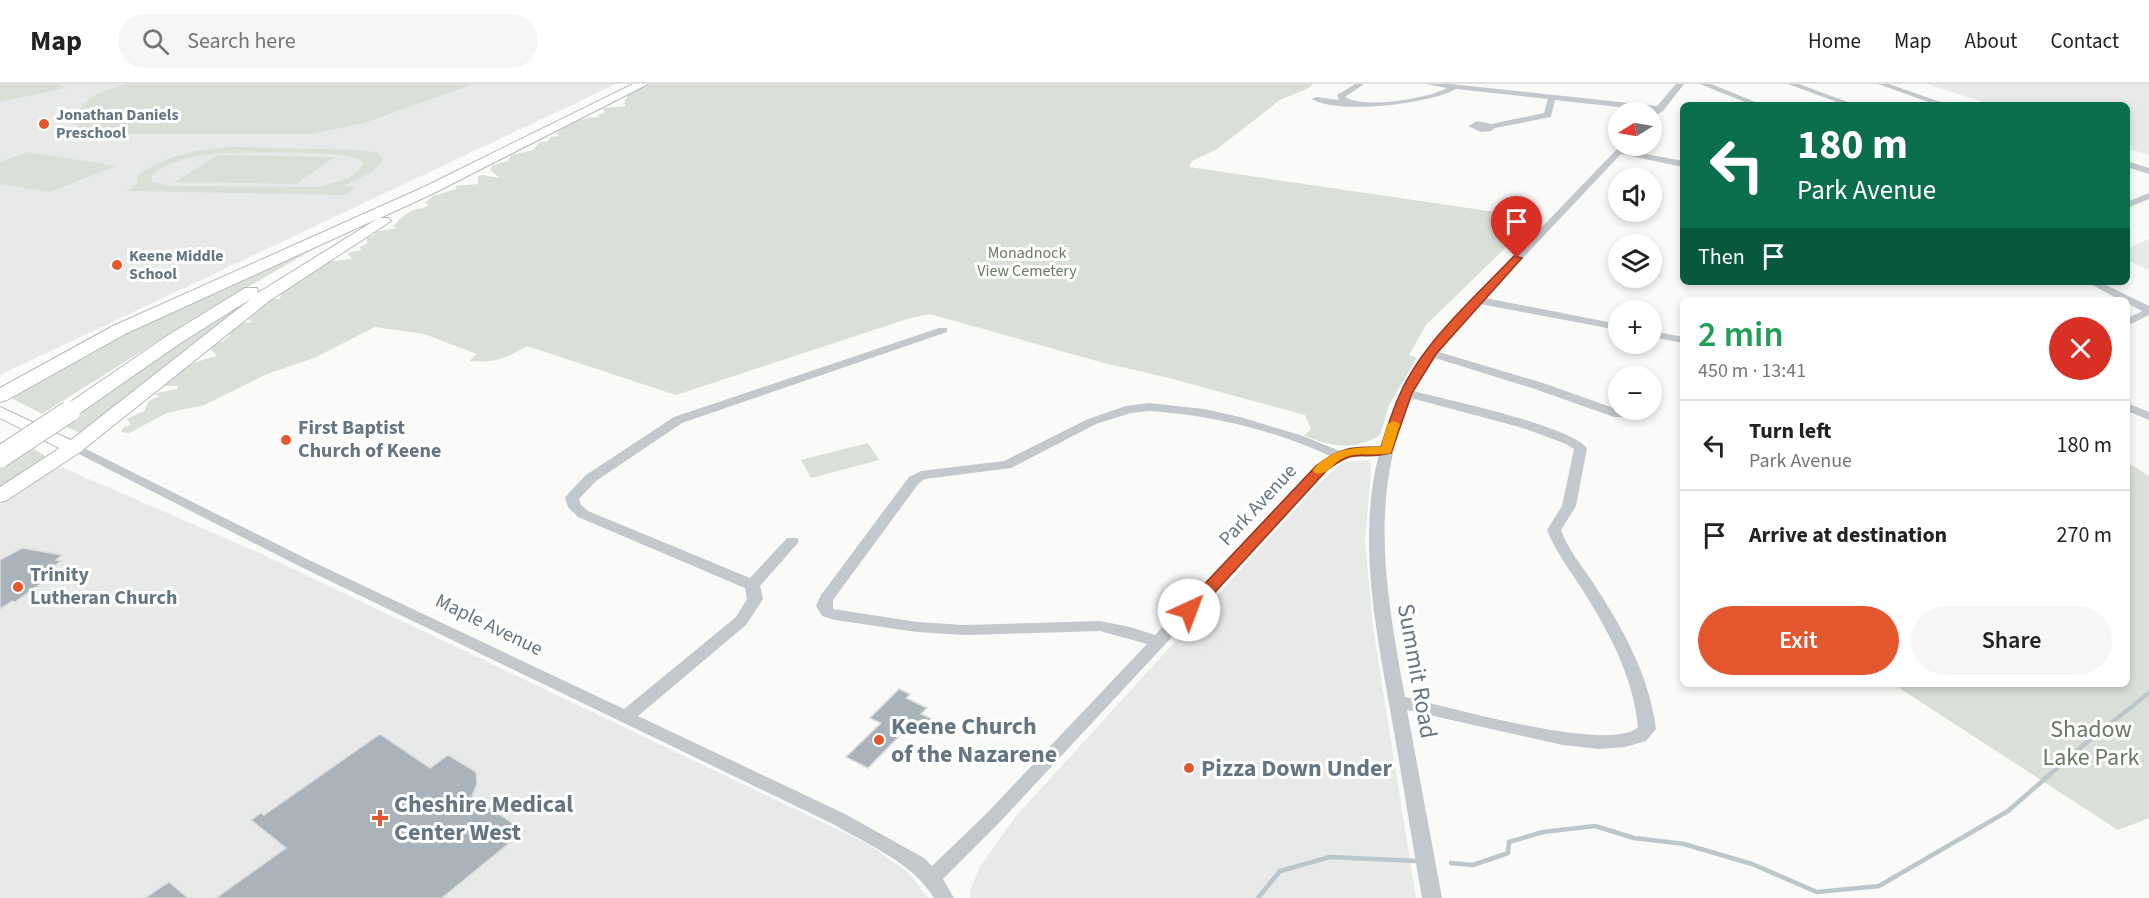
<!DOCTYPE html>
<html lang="en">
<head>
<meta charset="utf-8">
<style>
	:root { --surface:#fff; --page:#f6f6f6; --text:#222; --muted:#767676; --line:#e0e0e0; --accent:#e4572e }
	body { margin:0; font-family:"Source Sans 3",sans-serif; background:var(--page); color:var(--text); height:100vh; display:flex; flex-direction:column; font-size:22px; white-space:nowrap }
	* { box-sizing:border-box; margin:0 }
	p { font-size:20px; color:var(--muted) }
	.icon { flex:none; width:33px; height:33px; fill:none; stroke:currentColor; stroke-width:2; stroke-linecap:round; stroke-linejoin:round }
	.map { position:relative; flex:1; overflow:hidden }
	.details { position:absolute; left:1680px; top:213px; width:450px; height:390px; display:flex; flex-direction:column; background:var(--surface); border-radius:9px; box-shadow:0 3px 9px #0003 }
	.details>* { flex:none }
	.guide { position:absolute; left:1680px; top:18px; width:450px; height:183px; border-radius:9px; box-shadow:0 3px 9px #0003; background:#0b6e4f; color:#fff; overflow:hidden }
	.needle { width:39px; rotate:259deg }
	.buttons { position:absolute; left:1608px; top:18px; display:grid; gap:12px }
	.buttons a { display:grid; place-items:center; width:54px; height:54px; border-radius:50%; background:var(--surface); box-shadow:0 3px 9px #0003; font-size:30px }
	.pin { position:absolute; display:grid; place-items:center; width:51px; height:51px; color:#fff; margin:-62px -26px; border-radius:50% 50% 50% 0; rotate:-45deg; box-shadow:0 0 6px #0007 }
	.pin .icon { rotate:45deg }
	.me { position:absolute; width:66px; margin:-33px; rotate:43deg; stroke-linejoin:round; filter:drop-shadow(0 0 4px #0008) }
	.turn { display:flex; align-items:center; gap:21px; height:126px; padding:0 18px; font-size:27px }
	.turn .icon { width:78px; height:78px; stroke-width:2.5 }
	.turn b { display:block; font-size:42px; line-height:51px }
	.then { display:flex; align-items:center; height:57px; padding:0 18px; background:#0003; gap:12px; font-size:22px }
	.round { display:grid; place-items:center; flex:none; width:63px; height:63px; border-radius:32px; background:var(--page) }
	.summary { display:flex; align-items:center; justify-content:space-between; height:102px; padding:0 18px }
	h1 { font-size:36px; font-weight:600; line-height:45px; color:#1e9e55 }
	.button { display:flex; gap:12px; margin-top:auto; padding:12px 18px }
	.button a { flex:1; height:69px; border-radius:36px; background:var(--accent); color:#fff; font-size:24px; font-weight:600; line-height:69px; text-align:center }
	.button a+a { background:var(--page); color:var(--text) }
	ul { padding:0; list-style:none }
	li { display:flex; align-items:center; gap:18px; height:90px; padding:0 18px; border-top:2px solid var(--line) }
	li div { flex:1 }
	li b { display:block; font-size:22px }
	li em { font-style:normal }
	header { display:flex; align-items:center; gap:36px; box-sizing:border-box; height:84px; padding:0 30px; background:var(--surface); border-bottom:2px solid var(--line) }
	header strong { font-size:28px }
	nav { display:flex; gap:33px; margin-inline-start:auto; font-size:21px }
	.search { width:420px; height:54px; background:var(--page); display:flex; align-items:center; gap:15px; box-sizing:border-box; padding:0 21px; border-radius:33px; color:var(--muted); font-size:22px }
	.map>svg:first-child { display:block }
	.built { fill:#e8e9e9 }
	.green { fill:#dadfd7; fill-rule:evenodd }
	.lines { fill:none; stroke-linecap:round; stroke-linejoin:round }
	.stream { stroke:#bbc7cb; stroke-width:4.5 }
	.building { fill:#aab3b9; stroke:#dcdcda; stroke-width:1.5 }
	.major-casing { stroke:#b5babe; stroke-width:2 }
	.highway-casing { stroke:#b4b9bd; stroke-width:2 }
	.minor { fill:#c3c8cc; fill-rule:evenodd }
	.major { fill:#fff; fill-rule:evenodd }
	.highway { fill:#fff; fill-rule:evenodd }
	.highway-bridge-casing { stroke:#b4b9bd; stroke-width:23; stroke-linecap:butt }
	.highway-bridge { stroke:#fff; stroke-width:21 }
	.route { fill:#e4572e; stroke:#94391e; stroke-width:1.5 }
	.slow { fill:#f59e0b }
	.poi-dot { fill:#e4572e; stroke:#fff; stroke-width:2 }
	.labels { text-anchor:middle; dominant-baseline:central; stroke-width:6; stroke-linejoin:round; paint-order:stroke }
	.far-poi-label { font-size:16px; font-weight:bold; fill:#657683; stroke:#fff; text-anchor:start }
	.far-park-label { font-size:16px; fill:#687a64; stroke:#fff }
	.poi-label { font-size:20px; font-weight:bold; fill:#657683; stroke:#fff; text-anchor:start }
	.street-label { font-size:20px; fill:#657683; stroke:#fff }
	.near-street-label { font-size:24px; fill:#657683; stroke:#fff }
	.near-poi-label { font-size:24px; font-weight:bold; fill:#657683; stroke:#fff; text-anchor:start }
	.near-park-label { font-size:24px; fill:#687a64; stroke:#fff }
</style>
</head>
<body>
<header>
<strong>Map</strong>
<div class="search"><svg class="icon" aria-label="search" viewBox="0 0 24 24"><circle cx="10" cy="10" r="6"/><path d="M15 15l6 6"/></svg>Search here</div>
<nav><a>Home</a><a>Map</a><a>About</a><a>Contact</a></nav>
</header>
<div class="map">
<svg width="2149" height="814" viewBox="0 0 2149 814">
	<rect width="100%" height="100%" fill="#fafaf8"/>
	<path class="built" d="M0,0h616l-616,291z
		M1927,0h222v71l-22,-7v-43h-135z
		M2149,155v31l-22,-10v-11z
		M1363,376l7,1 1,9 -6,71 8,86 43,271h-446v-8l11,-25 35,-49 300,-329 22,-21 6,-4z
		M61,383l201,87 606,290 41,29 19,25h-928v-394l48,-32z"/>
	<path class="green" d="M0,0h59l6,4 -65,14z
		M127,0h346l-109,39 -52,11h-185l-46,-4 -10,-10c17,-26 28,-28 56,-36z
		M650,0h663l-4,4 -29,12 -63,49 -25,12 -3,6 347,51 -110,107 -17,30 8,3 -28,47 -9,30c-28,17 -47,11 -76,1l7,-7 -6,-14 -136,-37 -65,-15 -174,-49 -20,4 -234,77 -149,-49c-23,13 -32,17 -58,15l8,-7 -53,-20 -49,-7 -61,31 -47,16 -63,31 -37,8 -38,20 -8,-1 3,-5 7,-2 -4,-6 17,-8 5,-10 11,-5 -7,-2 24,-5 1,-3h-14c12,-18 33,-25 53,-30l-10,-11 7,-4 8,1 9,-7 -4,-2 14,-10 11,-1 -4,-2 20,-21h12l2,-9 36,-27 34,-4 -5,-6 15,-3 -3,-3 8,-3v-6l9,-4 -4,-2 26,-4 -5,-1c5,-7 13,-14 21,-17 7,-3 9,0 15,-6l-4,-1 8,-7 23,-7v-3l22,-2v-8l4,-1 18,3 -10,-8 3,-5 15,-4 3,-6 22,-5 7,-8 9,-1 1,-4 10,-1 -4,-2c10,-11 29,-17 44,-17l-3,-2 8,-2 -2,-5 23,-2 -2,-3 4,-8z
		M233,63l126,3 19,3 5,7 -11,12 -28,14 11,1 -9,8 -219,-4 10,-7 1,-8c28,-22 60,-26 95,-29zM223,69c24,0 128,-4 141,9l-5,9 -10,7 -30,9 -147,-1 -20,-4v-8c21,-15 45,-19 71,-21z
		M28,68l88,14 -66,26 -50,-8v-22z
		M218,71l116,2 -38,27 -121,-2z
		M324,159l-133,77 -149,94 -35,-18 120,-64z
		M285,194l-203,156 -23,-11 120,-81z
		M868,359l11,17 -68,18 -10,-18z
		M27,361l24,14 -51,33v-30z
		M2127,378l22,14v342l-31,12 -225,-146h234z"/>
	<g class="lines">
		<path class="stream" d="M1451,779l22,2 35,-12 1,-11 34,-10 52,-6 39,12 50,6 68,20 65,28 62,-6 129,-75 78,-68 63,-50
			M1258,814l22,-27 50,-14 87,4"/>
	</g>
	<path class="building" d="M22,464l40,7 -6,5 5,1 -18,12 10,2 -38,27 -3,-1 -12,8v-49z
		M899,605l11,5 -4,4 21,10 -6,6 11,5 -10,11 -11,-6 -43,44 -22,-11 35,-34 -11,-5z
		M380,650l50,34 18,-13 28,17 1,12 -5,12 52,35 -82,67h-226l70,-50 -35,-28 10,-7 3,2z
		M169,798l19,16h-43z"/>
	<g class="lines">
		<g class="major-casing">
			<path id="major" d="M0,323l79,37 3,4 -3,4h-12l-67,-34z"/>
		</g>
		<g class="highway-casing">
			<path id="highway" d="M633,0h15l-214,109 -54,25h9l2,3 -122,80 -189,151 -73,48 -7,2v-15l66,-43 186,-146 -73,46 -102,71h-14l-3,-4 3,-4 104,-71 78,-48h12l1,5 119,-74 -252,115 -118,66 -7,2v-14l113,-62 311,-139z"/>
		</g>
		<path class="minor" d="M1355,0h9l-19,13c19,12 82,2 102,-9l-21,-4h25l206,22 19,-22h8l-21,27 -8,5 -3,-1 2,-4 -99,-11 -4,17 -56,11 -4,3 -10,1 -13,-6 9,-5 14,3 53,-11 4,-14 -92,-10c-27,15 -118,26 -144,10l4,-2 23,3 -2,-5z
			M1700,0h11l52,21h-11z
			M1788,0h11l57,21h-11z
			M1878,0h11l60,21h-12z
			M1620,62h8l-3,4 58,11v6l-62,-13 -136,144 133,26v6l-138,-26 -41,48 104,31 79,28 2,3 -2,3h-8l-79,-28 -100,-31 -22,33c35,9 155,34 174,57l-11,58 -15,24c7,19 20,35 31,51 30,46 57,93 64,148l-10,12 -21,6 -26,2 -36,-4 -156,-35 35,188h-20c-10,-57 -19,-115 -29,-172 -15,-87 -37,-184 -14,-272l-30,3 -23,14 -327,352 -56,56 11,19h-20c-22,-36 -66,-53 -101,-74l-534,-258 -232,-118 6,-4 5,1 231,115 315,149 112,-92 11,-18 -2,-11 -167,-71 -10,-10 -3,-9 2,-3 19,-20 88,-58 265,-89h8v4l-265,91 -86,58 -17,18 2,6 7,6 162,67 37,-40h10l2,3 -2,3 -37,42 3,13 -17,26 -108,91 207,98 79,44 8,8 55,-53 160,-169 -47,-13 -135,4 -48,-3 -82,-12 -13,-4 -6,-10 5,-11 88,-118 12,-6 83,-10 84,-42 38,-13 23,-3 55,6 36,8 60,18 40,16 19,-4 22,-1c20,-77 74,-129 128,-185 37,-38 74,-77 111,-115zM1411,314l112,30 43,16 8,5 -12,57 -15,24c8,20 21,38 33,56 28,44 53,89 58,141 -27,27 -193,-21 -233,-30 -19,-104 -37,-198 6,-299zM1149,327c62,4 125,19 181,45l-14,9 -161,170 -25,-8 -30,-6 -135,4 -48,-3 -84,-13v-9l86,-117 6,-4 86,-11 85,-44 35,-11z
			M2127,77l22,7v6l-22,-7z
			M2149,109v6l-22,9v-6z
			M2087,198h13l49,24v9l-22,11v-7l15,-8 -15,-8v-3h-7z
			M1652,247l31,6v6l-31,-6z
			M2127,319l22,9v8l-22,-9z"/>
		<use href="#major" class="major"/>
		<use href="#highway" class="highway"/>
		<g class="highway-bridge-casing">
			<path id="highway-bridge" d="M0,373l70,-46"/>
		</g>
		<use href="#highway-bridge" class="highway-bridge"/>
	</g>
	<path class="route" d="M1514,172l8,2 -86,96 -24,39 -21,60c-32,8 -34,-7 -65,18l-131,143h-11l-3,-4 3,-4 132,-140c24,-19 36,-19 65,-19 6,-18 11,-36 19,-53 23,-52 75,-97 114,-138z"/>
	<path class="slow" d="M1394,337l6,3 -9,29c-15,4 -34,-3 -48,5 -10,5 -15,18 -28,15l-2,-3c18,-22 41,-23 68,-23l6,-23z"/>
	<g class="poi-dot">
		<circle cx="44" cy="40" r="6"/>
		<circle cx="117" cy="181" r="6"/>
		<circle cx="286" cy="356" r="6"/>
		<circle cx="18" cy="503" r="6"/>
		<circle cx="879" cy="656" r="6"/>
		<circle cx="1189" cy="684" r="6"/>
		<path d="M377 725h6v6h6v6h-6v6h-6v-6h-6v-6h6z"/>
	</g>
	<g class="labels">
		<g class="far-poi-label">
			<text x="56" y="31">Jonathan Daniels<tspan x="56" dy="18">Preschool</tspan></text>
			<text x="129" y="172">Keene Middle<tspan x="129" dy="18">School</tspan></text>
		</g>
		<g class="far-park-label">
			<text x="1027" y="169">Monadnock<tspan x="1027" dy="18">View Cemetery</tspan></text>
		</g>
		<g class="poi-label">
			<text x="298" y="344">First Baptist<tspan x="298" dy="23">Church of Keene</tspan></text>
			<text x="30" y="491">Trinity<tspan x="30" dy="23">Lutheran Church</tspan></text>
		</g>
		<g class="street-label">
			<text transform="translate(1258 421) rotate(-47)">Park Avenue</text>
			<text transform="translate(489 541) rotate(26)">Maple Avenue</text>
		</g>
		<g class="near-street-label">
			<text transform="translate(1417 587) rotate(80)">Summit Road</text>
		</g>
		<g class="near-poi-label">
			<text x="891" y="642">Keene Church<tspan x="891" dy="28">of the Nazarene</tspan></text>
			<text x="1201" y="684">Pizza Down Under</text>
			<text x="394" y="720">Cheshire Medical<tspan x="394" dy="28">Center West</tspan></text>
		</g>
		<g class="near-park-label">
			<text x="2091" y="645">Shadow<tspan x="2091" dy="28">Lake Park</tspan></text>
		</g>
	</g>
</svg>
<div class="buttons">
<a><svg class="needle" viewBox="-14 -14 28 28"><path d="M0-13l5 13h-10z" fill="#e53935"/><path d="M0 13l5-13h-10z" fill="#767676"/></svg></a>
<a><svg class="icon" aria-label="sound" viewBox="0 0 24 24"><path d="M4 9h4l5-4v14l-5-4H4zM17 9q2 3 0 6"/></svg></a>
<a><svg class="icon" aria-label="layers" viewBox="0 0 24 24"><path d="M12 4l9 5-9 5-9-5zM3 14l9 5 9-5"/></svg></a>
<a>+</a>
<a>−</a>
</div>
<div class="pin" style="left:1517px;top:174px;background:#d93025"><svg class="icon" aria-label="arrive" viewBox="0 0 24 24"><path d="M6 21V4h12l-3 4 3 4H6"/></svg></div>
<svg class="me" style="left:1189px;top:526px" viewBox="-20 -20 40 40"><circle r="19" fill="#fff"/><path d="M0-13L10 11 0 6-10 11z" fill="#e4572e"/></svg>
<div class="guide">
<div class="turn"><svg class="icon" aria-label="left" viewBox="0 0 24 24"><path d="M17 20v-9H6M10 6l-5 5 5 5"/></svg><div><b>180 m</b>Park Avenue</div></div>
<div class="then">Then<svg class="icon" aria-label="arrive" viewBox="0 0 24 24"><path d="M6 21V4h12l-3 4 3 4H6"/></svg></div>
</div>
<section class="details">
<div class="summary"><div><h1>2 min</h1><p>450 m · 13:41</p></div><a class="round" style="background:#d93025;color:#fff"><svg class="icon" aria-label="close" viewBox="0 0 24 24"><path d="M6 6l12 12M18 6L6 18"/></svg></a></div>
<ul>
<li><svg class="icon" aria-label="left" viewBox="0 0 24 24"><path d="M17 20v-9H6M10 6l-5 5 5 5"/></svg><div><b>Turn left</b><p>Park Avenue</p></div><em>180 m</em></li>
<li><svg class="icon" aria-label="arrive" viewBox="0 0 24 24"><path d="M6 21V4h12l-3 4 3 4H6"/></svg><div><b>Arrive at destination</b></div><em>270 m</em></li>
</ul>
<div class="button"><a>Exit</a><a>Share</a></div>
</section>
</div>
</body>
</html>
